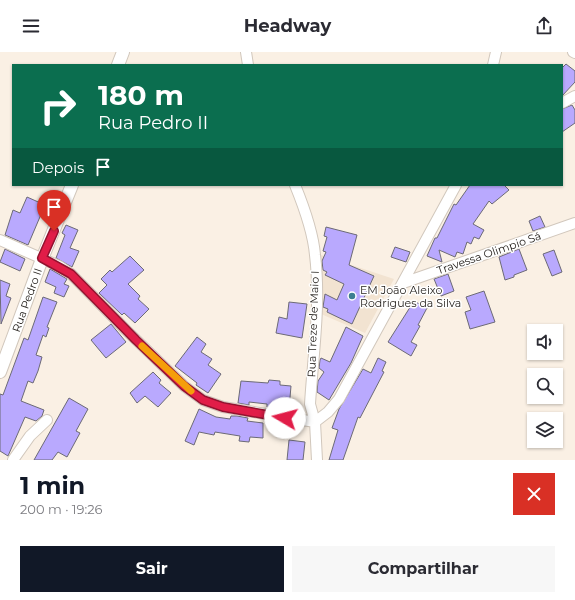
<!DOCTYPE html>
<html lang="pt">
<head>
<meta charset="utf-8">
<style>
	:root { --surface:#fff; --page:#f7f7f7; --text:#2b2b33; --muted:#7c7c81; --accent:#111827 }
	body { margin:0; font-family:Montserrat,sans-serif; background:var(--page); color:var(--text); height:100vh; display:flex; flex-direction:column; font-size:15px; white-space:nowrap }
	* { box-sizing:border-box; margin:0 }
	p { font-size:13px; color:var(--muted) }
	.icon { flex:none; width:22px; height:22px; fill:none; stroke:currentColor; stroke-width:2; stroke-linecap:round; stroke-linejoin:round }
	.map { position:relative; height:408px; overflow:hidden }
	.side { display:flex; flex-direction:column; background:var(--surface); flex:1 }
	.side>* { flex:none }
	.top-card { position:absolute; left:12px; top:12px; width:551px; height:122px; border-radius:0px; box-shadow:0 1px 3px #0004; background:#0b6e4f; color:#fff; overflow:hidden }
	.tools { position:absolute; left:527px; top:272px; display:grid; gap:8px }
	.tools a { display:grid; place-items:center; width:36px; height:36px; border-radius:0px; background:var(--surface); box-shadow:0 1px 3px #0004; font-size:20px }
	.pin { position:absolute; display:grid; place-items:center; width:34px; height:34px; color:#fff; margin:-41px -17px; border-radius:50% 50% 50% 0; rotate:-45deg; box-shadow:0 0 4px #0007 }
	.pin .icon { rotate:45deg }
	.me { position:absolute; width:44px; margin:-22px; rotate:278deg; stroke-linejoin:round; filter:drop-shadow(0 0 3px #0008) }
	.turn { display:flex; align-items:center; gap:14px; height:84px; padding:0 20px; font-size:18px }
	.turn .icon { width:52px; height:52px; stroke-width:2.5 }
	.turn b { display:block; font-size:28px; line-height:34px }
	.then { display:flex; align-items:center; height:38px; padding:0 20px; background:#0003; gap:8px; font-size:15px }
	.round { display:grid; place-items:center; flex:none; width:42px; height:42px; border-radius:0px; background:var(--page) }
	.overview { display:flex; align-items:center; justify-content:space-between; height:68px; padding:0 20px }
	h1 { font-size:24px; font-weight:700; line-height:30px; color:var(--accent) }
	.action { display:flex; gap:8px; margin-top:auto; padding:8px 20px }
	.action a { flex:1; height:46px; border-radius:0px; background:var(--accent); color:#fff; font-size:16px; font-weight:700; line-height:46px; text-align:center }
	.action a+a { background:var(--page); color:var(--text) }
	header { display:flex; justify-content:space-between; align-items:center; height:52px; padding:0 20px; background:var(--surface); font-size:18px; font-weight:700 }
	.map>svg:first-child { display:block }
	.built { fill:#f2e3d1 }
	.building { fill:#b9a9fe; stroke:#6c6a76 }
	.lines { fill:none; stroke-linecap:round; stroke-linejoin:round }
	.minor-casing { stroke:#d1c7bc; stroke-width:12 }
	.tertiary-casing { stroke:#d1c7bc; stroke-width:14 }
	.minor { stroke:#fff; stroke-width:10 }
	.tertiary { stroke:#fff; stroke-width:12 }
	.route-casing { stroke:#92132f; stroke-width:10 }
	.route { stroke:#e11d48; stroke-width:7 }
	.slow { stroke:#f59e0b; stroke-width:7 }
	.poi-dot { fill:#3d7e91; stroke:#fff; stroke-width:1.5 }
	.labels { text-anchor:middle; dominant-baseline:central; stroke-width:3; stroke-linejoin:round; paint-order:stroke }
	.street-label { font-size:11px; fill:#211d19; stroke:#fff }
	.poi-label { font-size:11px; fill:#211d19; stroke:#fff; text-anchor:start }
</style>
</head>
<body>
<header><svg class="icon" aria-label="menu" viewBox="0 0 24 24"><path d="M4 6h16M4 12h16M4 18h16"/></svg>Headway<svg class="icon" aria-label="share" viewBox="0 0 24 24"><path d="M12 15V3M7 8l5-5 5 5M5 13v7h14v-7"/></svg></header>
<div class="map">
<svg width="575" height="408" viewBox="0 0 575 408">
	<rect width="100%" height="100%" fill="#faf0e4"/>
	<path class="built" d="M318,202l76,25 -29,54 -44,-19z"/>
	<path class="building" d="M566,12l9,7v11l-13,14v-28z
		M572,53l3,5v13l-13,9v-23z
		M470,133h34l5,5 -17,14 -3,-3 -16,23 11,6 -5,9 -5,-2 -3,7 -4,-2 -4,12 -6,-2 -2,5 -16,-7 3,12 -15,-6 8,-18h2l17,-34 2,1z
		M27,145l18,8 -17,40 -23,-10 8,-25 7,3z
		M540,164l5,11 -12,4 -4,-10z
		M66,173l12,5 -8,18 9,3 -7,16 -16,-9 9,-23 -3,-2z
		M326,175l31,8 -8,30 25,11 -22,48 -25,-12 1,-3 -5,-2 2,-13 12,6 7,-16 -19,-9 2,-3 -4,-2 -1,-9 4,-9 -3,-1 4,-14 -3,-1z
		M395,195l15,5 -4,10 -15,-5z
		M5,197l20,10 -5,12 -20,-9z
		M519,197l8,21 -13,5v2l-9,3 -6,-23z
		M554,198l8,22 -10,4 -9,-22z
		M130,204l14,14 -16,14 12,12 -2,3 11,10 -14,14 -11,-10 -2,2 -23,-22 8,-8 -6,-6 9,-9 2,2z
		M50,217l17,10 -3,5 5,2 -5,11 -10,-4 2,-6 -11,-5z
		M448,222l6,17 -13,5 -7,-17z
		M0,228l10,4 -4,12 5,2 -10,26z
		M484,239l11,31 -25,7 -5,-17 6,-2 -5,-13z
		M43,245l14,5 -10,25 2,1 -3,9 -3,-2 -7,20 6,2 -4,14 -5,12 -5,-2 -7,20 23,9 -2,6 -6,5 -11,-4 -17,39 -8,-5v-57l3,1 21,-57 4,2z
		M414,249l13,7 -9,17 2,1 -9,16 6,3 -6,11 -23,-14z
		M289,250l18,2 -5,34 -26,-5 3,-16 8,2z
		M111,272l15,18 -20,16 -15,-18z
		M346,275l17,9 -12,27 -22,37 -12,-8 1,-11 6,-9 -5,-4 1,-8 1,-2 9,4z
		M197,285l9,7 -5,8 11,7 -4,6 13,9 -13,19 -12,-8 1,-2 -22,-17z
		M378,306l8,4 -4,9 2,1 -24,46 -2,-1 -15,43h-14l9,-30 -6,-2 7,-19 24,-40 8,4z
		M153,320l8,8 -2,3 12,10 -13,14 -13,-11 -8,7 -7,-10z
		M269,328l11,1v4l11,1 -2,23 -22,-2v-3l-18,-2v3l-11,-2 3,-22 27,2z
		M69,346l19,11 -12,22 4,2 -13,24 -9,-5 -6,8h-18z
		M199,357l17,8 14,2 1,-3h6l11,2 -1,3 16,2v15l-13,-1 -1,5 -10,-1 1,-5 -25,-4 -1,3 -15,-3 -5,13 -9,-4z
		M289,388l16,2 -2,18h-16z"/>
	<g class="lines">
		<g class="minor-casing">
			<path id="minor" d="M246,0l2,13
				M573,0l2,1
				M493,13l3,-13
				M562,51l13,-7
				M295,133c9,22 18,46 20,70 6,49 -2,100 -5,149l5,18 2,38
				M0,188l59,26 12,8 55,56 58,56 19,14 20,7 92,15
				M403,231l172,-60
				M315,370l13,-10 11,-13 117,-214
				M13,408l17,-24 17,-16"/>
		</g>
		<g class="tertiary-casing">
			<path id="tertiary" d="M118,13l5,-13
				M0,320l42,-113 30,-74"/>
		</g>
		<use href="#minor" class="minor"/>
		<use href="#tertiary" class="tertiary"/>
	</g>
	<g class="lines">
		<g class="route-casing">
			<path id="route" d="M54,179l-12,27 29,16 65,66 48,46 19,14 20,7 62,11"/>
		</g>
		<use href="#route" class="route"/>
		<path class="slow" d="M142,294l49,45"/>
	</g>
	<circle class="poi-dot" cx="352" cy="244" r="4"/>
	<g class="labels">
		<g class="street-label">
			<text transform="translate(489 201) rotate(-19)">Travessa Olimpio Sá</text>
			<text transform="translate(27 248) rotate(-70)">Rua Pedro II</text>
			<text transform="translate(313 272) rotate(-88)">Rua Treze de Maio I</text>
		</g>
		<g class="poi-label">
			<text x="360" y="238">EM João Aleixo<tspan x="360" dy="13">Rodrigues da Silva</tspan></text>
		</g>
	</g>
</svg>
<div class="tools">
<a><svg class="icon" aria-label="sound" viewBox="0 0 24 24"><path d="M4 9h4l5-4v14l-5-4H4zM17 9q2 3 0 6"/></svg></a>
<a><svg class="icon" aria-label="search" viewBox="0 0 24 24"><circle cx="10" cy="10" r="6"/><path d="M15 15l6 6"/></svg></a>
<a><svg class="icon" aria-label="layers" viewBox="0 0 24 24"><path d="M12 4l9 5-9 5-9-5zM3 14l9 5 9-5"/></svg></a>
</div>
<div class="pin" style="left:54px;top:179px;background:#d93025"><svg class="icon" aria-label="arrive" viewBox="0 0 24 24"><path d="M6 21V4h12l-3 4 3 4H6"/></svg></div>
<svg class="me" style="left:285px;top:366px" viewBox="-20 -20 40 40"><circle r="19" fill="#fff"/><path d="M0-13L10 11 0 6-10 11z" fill="#e11d48"/></svg>
<div class="top-card">
<div class="turn"><svg class="icon" aria-label="right" viewBox="0 0 24 24"><path d="M7 20v-9h11M14 6l5 5-5 5"/></svg><div><b>180 m</b>Rua Pedro II</div></div>
<div class="then">Depois<svg class="icon" aria-label="arrive" viewBox="0 0 24 24"><path d="M6 21V4h12l-3 4 3 4H6"/></svg></div>
</div>
</div>
<section class="side">
<div class="overview"><div><h1>1 min</h1><p>200 m · 19:26</p></div><a class="round" style="background:#d93025;color:#fff"><svg class="icon" aria-label="close" viewBox="0 0 24 24"><path d="M6 6l12 12M18 6L6 18"/></svg></a></div>
<div class="action"><a>Sair</a><a>Compartilhar</a></div>
</section>
</body>
</html>
